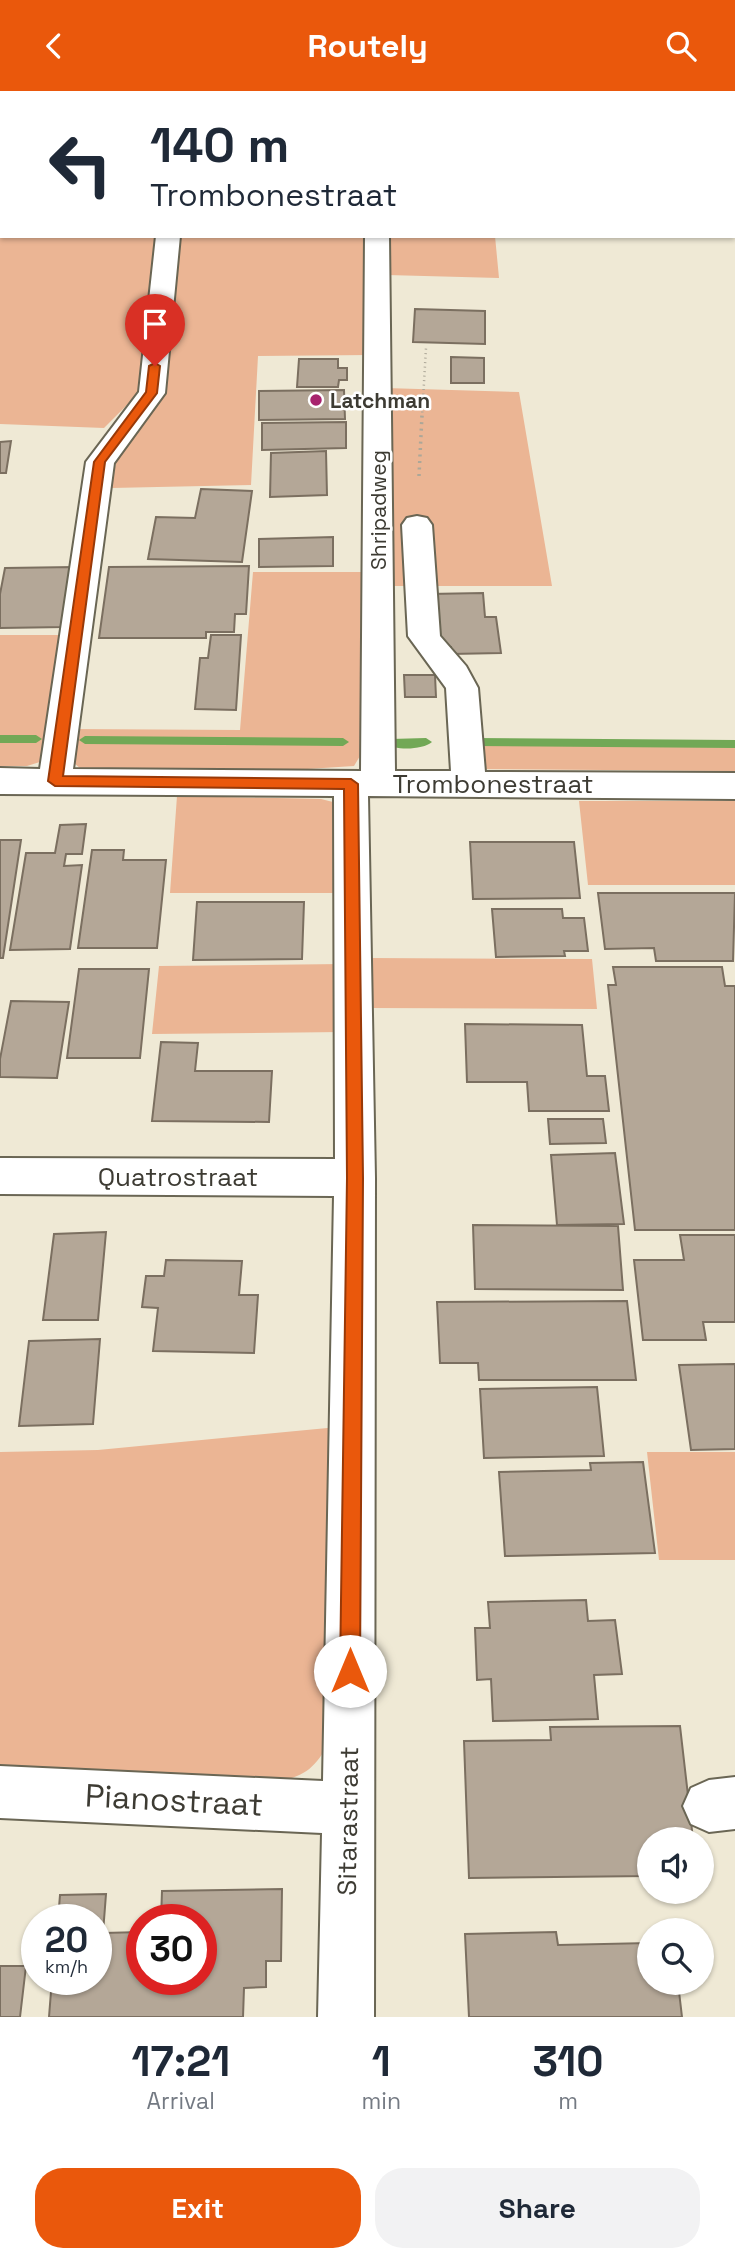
<!DOCTYPE html>
<html lang="en">
<head>
<meta charset="utf-8">
<style>
	:root { --surface:#fff; --page:#f2f2f3; --text:#1f2937; --muted:#747a83; --accent:#ea580c }
	body { margin:0; font-family:"Space Grotesk",sans-serif; background:var(--page); color:var(--text); height:100vh; display:flex; flex-direction:column; font-size:26px; white-space:nowrap }
	* { box-sizing:border-box; margin:0 }
	p { font-size:23px; color:var(--muted) }
	.icon { flex:none; width:38px; height:38px; fill:none; stroke:currentColor; stroke-width:2; stroke-linecap:round; stroke-linejoin:round }
	.map { position:relative; height:1926px; overflow:hidden }
	.sheet { display:flex; flex-direction:column; background:var(--surface); flex:1 }
	.sheet>* { flex:none }
	.guide { position:absolute; left:0px; top:0px; width:735px; height:147px; box-shadow:0 2px 5px #0004; background:#fff; color:var(--text); overflow:hidden }
	.fabs { position:absolute; left:637px; top:1736px; display:grid; gap:14px }
	.fabs a { display:grid; place-items:center; width:77px; height:77px; border-radius:50%; background:var(--surface); box-shadow:0 2px 5px #0004; font-size:35px }
	.speed { position:absolute; left:21px; top:1813px; display:flex; gap:14px; font-size:35px; font-weight:700; text-align:center }
	.speed>* { display:grid; place-content:center; width:91px; height:91px; border-radius:50%; background:var(--surface); box-shadow:0 2px 5px #0004; line-height:1 }
	.speed small { font-size:18px; font-weight:400 }
	.speed .limit { border:10px solid #d22; background:#fff; color:#111 }
	.pin { position:absolute; display:grid; place-items:center; width:60px; height:60px; color:#fff; margin:-72px -30px; border-radius:50% 50% 50% 0; rotate:-45deg; box-shadow:0 0 7px #0007 }
	.pin .icon { rotate:45deg }
	.me { position:absolute; width:77px; margin:-38px; rotate:0deg; stroke-linejoin:round; filter:drop-shadow(0 0 5px #0008) }
	.turn { display:flex; align-items:center; gap:24px; height:147px; padding:0 35px; font-size:32px }
	.turn .icon { width:91px; height:91px; stroke-width:2.5 }
	.turn b { display:block; font-size:49px; line-height:60px }
	.eta { display:flex; justify-content:space-evenly; align-items:center; height:119px; text-align:center }
	.eta b { font-size:42px; font-weight:700; line-height:49px }
	.cta { display:flex; gap:14px; margin-top:auto; padding:14px 35px }
	.cta a { flex:1; height:80px; border-radius:28px; background:var(--accent); color:#fff; font-size:28px; font-weight:700; line-height:80px; text-align:center }
	.cta a+a { background:var(--page); color:var(--text) }
	header { display:flex; justify-content:space-between; align-items:center; height:91px; padding:0 35px; background:var(--accent); color:#fff; font-size:32px; font-weight:700 }
	.map>svg:first-child { display:block }
	.green { fill:#ebb594 }
	.lines { fill:none; stroke-linecap:round; stroke-linejoin:round }
	.stream { fill:#72a856; fill-rule:evenodd }
	.building { fill:#b4a797; stroke:#7b6f60; stroke-width:2 }
	.minor-casing { stroke:#6a6654; stroke-width:4 }
	.path-far1 { stroke:#aca798; stroke-width:2.5; stroke-dasharray:1 3.5; stroke-linecap:butt }
	.path { stroke:#aca798; stroke-width:3.5; stroke-dasharray:2 4.5; stroke-linecap:butt }
	.minor { fill:#fff; fill-rule:evenodd }
	.route { fill:#ea580c; stroke:#983908; stroke-width:2 }
	.poi-dot { fill:#a8236e; stroke:#fff; stroke-width:2.5 }
	.labels { text-anchor:middle; dominant-baseline:central; stroke-width:5; stroke-linejoin:round; paint-order:stroke }
	.far-poi-label { font-size:21px; font-weight:bold; fill:#3d3b33; stroke:#fff; text-anchor:start }
	.far-street-label { font-size:21px; fill:#3d3b33; stroke:#fff }
	.street-label { font-size:26px; fill:#3d3b33; stroke:#fff }
	.near-street-label { font-size:32px; fill:#3d3b33; stroke:#fff }
</style>
</head>
<body>
<header><svg class="icon" aria-label="back" viewBox="0 0 24 24"><path d="M15 5l-7 7 7 7"/></svg>Routely<svg class="icon" aria-label="search" viewBox="0 0 24 24"><circle cx="10" cy="10" r="6"/><path d="M15 15l6 6"/></svg></header>
<div class="map">
<svg width="735" height="1926" viewBox="0 0 735 1926">
	<rect width="100%" height="100%" fill="#efe9d5"/>
	<path class="green" d="M0,7l2,138h158l-21,157 -35,35 -104,-4z
		M175,145l196,1 -1,118 -112,1 -7,129 -140,3 8,-41 43,-50z
		M386,145h109l4,42 -112,-3z
		M385,297l134,4 33,194h-165z
		M253,481h118l-8,179 -9,15 -62,4 -211,-1 -14,-12 4,-28 169,1z
		M0,544h69l-26,126 -16,5h-27z
		M475,651l260,2v27l-260,-2z
		M177,705l144,3 12,3 4,7 -1,84h-166z
		M579,710h156v84h-147z
		M368,867l224,1 5,50 -228,-1z
		M343,873l-1,68 -190,2 7,-68z
		M338,1336l-6,310c-18,34 -26,39 -64,47l-268,-16v-316l98,-2z
		M647,1361h88v108h-76z"/>
	<g class="lines">
		<path class="stream" d="M0,644h36l6,4 -6,4h-36z
			M85,645l258,2 6,4 -6,4 -258,-2 -6,-4z
			M426,647l6,4c-9,8 -38,9 -47,1l6,-4z
			M475,647l260,2v8l-260,-2 -6,-4z"/>
	</g>
	<path class="building" d="M0,0h72l-70,2v3z
		M199,0h76l-76,2z
		M687,0h48v57l-2,-55z
		M733,57h2v82h-2z
		M415,218l70,2v33l-72,-2z
		M451,266l33,1v25h-33z
		M299,268h39v9h9v12h-8l-1,7h-41z
		M344,299l1,29 -86,1v-29z
		M346,331v26l-84,2v-27z
		M11,350l-5,32h-6v-31z
		M326,360l1,44 -57,2 1,-44z
		M201,398l51,2 -10,71 -94,-3 8,-42 39,1z
		M333,446v29l-74,1v-28z
		M249,475l-3,48h-11l-1,18h-28v6h-107l10,-71z
		M74,476l-9,60 -65,1v-34l5,-26z
		M483,502l2,24h11l5,36 -50,1v-7l-17,1 -5,-54z
		M211,544h30l-5,75 -41,-1 5,-51h8z
		M404,584h31l1,22h-31z
		M86,733l-4,30h-16l-2,12 18,-1 -12,84 -60,1 16,-97h29l5,-28z
		M0,749h21l-18,118h-3z
		M470,751h104l6,56 -107,1z
		M92,759h32l-1,10h43l-9,88h-79z
		M598,802h137l-2,68h-77l-2,-13 -49,1z
		M197,811h107l-2,57 -109,1z
		M492,818h70l1,9h21l4,33h-24l1,5 -69,1z
		M613,876h109l3,19h10v244h-100l-27,-245h8z
		M79,878h70l-9,89h-73z
		M11,910l58,1 -12,76 -57,-1v-18z
		M465,933l117,1 5,51h18l4,35h-80l-2,-29h-60z
		M161,951l37,1 -3,28h77l-3,51 -117,-1z
		M548,1028h55l3,24 -56,1z
		M615,1062l9,71 -67,1 -6,-70z
		M473,1134l145,1 5,64 -148,-1z
		M106,1141l-8,88h-55l11,-86z
		M680,1144h55v87h-32l3,18h-63l-9,-80h50z
		M166,1169l76,1 -3,34h19l-4,58 -101,-2 5,-43 -16,-1 4,-31h18z
		M627,1210l9,79h-157l-1,-17h-38l-3,-61z
		M100,1248l-7,85 -74,2 10,-85z
		M735,1273v85l-44,1 -12,-85z
		M597,1296l7,69 -120,2 -4,-69z
		M643,1371l12,91 -150,3 -6,-84 92,-2 -1,-7z
		M586,1509l2,21 27,-1 7,54 -28,1 4,44 -105,2 -2,-42 -14,1 -2,-52h15l-2,-26z
		M680,1635l13,113h-44v37l-180,2 -5,-137 87,-1 -1,-13z
		M282,1798l-1,72h-15v26l-22,1 -1,29h-194l3,-38h44v-59h-38l2,-25 46,-1 -3,39 39,-1v47h59v-59h-40l1,-29z
		M556,1841l2,13 91,-2v40h29l4,34h-213l-4,-83z
		M0,1875h26l-6,51h-20z"/>
	<g class="lines">
		<g class="minor-casing">
			<path id="minor" d="M362,0h22v2h-22z
				M636,0h22v2h-22z
				M156,145h24l-15,157 -51,70 -41,306 288,2 4,-535h24l6,535h56l-5,-83 -38,-52 -6,-111 5,-7 10,-2 10,2 5,7 8,111 26,30 12,22 7,84 250,1v26l-367,-3 7,382 -1,839h-56l4,-184 -322,-15v-52l323,15 11,-585 -334,-2v-36l335,1 -1,-363 -334,-2v-26l40,1 46,-307 53,-70z
				M735,1686v52l-26,3 -18,-8 -8,-18 8,-18 18,-8z"/>
		</g>
		<path class="path-far1" d="M422,326l4,-69"/>
		<path class="path" d="M419,385l3,-61"/>
		<use href="#minor" class="minor"/>
	</g>
	<path class="route" d="M155,272l5,3 -3,27 -52,69 -42,314 288,3 7,5 5,394 -3,493 -3,7 -7,3 -7,-3 -3,-7 7,-493 -3,-389 -289,-3 -7,-5 46,-319 52,-70 3,-26z"/>
	<circle class="poi-dot" cx="316" cy="309" r="7"/>
	<g class="labels">
		<g class="far-poi-label">
			<text x="330" y="309">Latchman</text>
		</g>
		<g class="far-street-label">
			<text transform="translate(378 419) rotate(-90)">Shripadweg</text>
		</g>
		<g class="street-label">
			<text x="493" y="693">Trombonestraat</text>
			<text x="178" y="1086">Quatrostraat</text>
			<text transform="translate(348 1730) rotate(-89)">Sitarastraat</text>
		</g>
		<g class="near-street-label">
			<text transform="translate(174 1709) rotate(3)">Pianostraat</text>
		</g>
	</g>
</svg>
<div class="fabs">
<a><svg class="icon" aria-label="sound" viewBox="0 0 24 24"><path d="M4 9h4l5-4v14l-5-4H4zM17 9q2 3 0 6"/></svg></a>
<a><svg class="icon" aria-label="search" viewBox="0 0 24 24"><circle cx="10" cy="10" r="6"/><path d="M15 15l6 6"/></svg></a>
</div>
<div class="speed"><div>20<small>km/h</small></div><div class="limit">30</div></div>
<div class="pin" style="left:155px;top:275px;background:#d93025"><svg class="icon" aria-label="arrive" viewBox="0 0 24 24"><path d="M6 21V4h12l-3 4 3 4H6"/></svg></div>
<svg class="me" style="left:350px;top:1580px" viewBox="-20 -20 40 40"><circle r="19" fill="#fff"/><path d="M0-13L10 11 0 6-10 11z" fill="#ea580c"/></svg>
<div class="guide">
<div class="turn"><svg class="icon" aria-label="left" viewBox="0 0 24 24"><path d="M17 20v-9H6M10 6l-5 5 5 5"/></svg><div><b>140 m</b>Trombonestraat</div></div>
</div>
</div>
<section class="sheet">
<div class="eta">
<div><b>17:21</b><p>Arrival</p></div>
<div><b>1</b><p>min</p></div>
<div><b>310</b><p>m</p></div>
</div>
<div class="cta"><a>Exit</a><a>Share</a></div>
</section>
</body>
</html>
